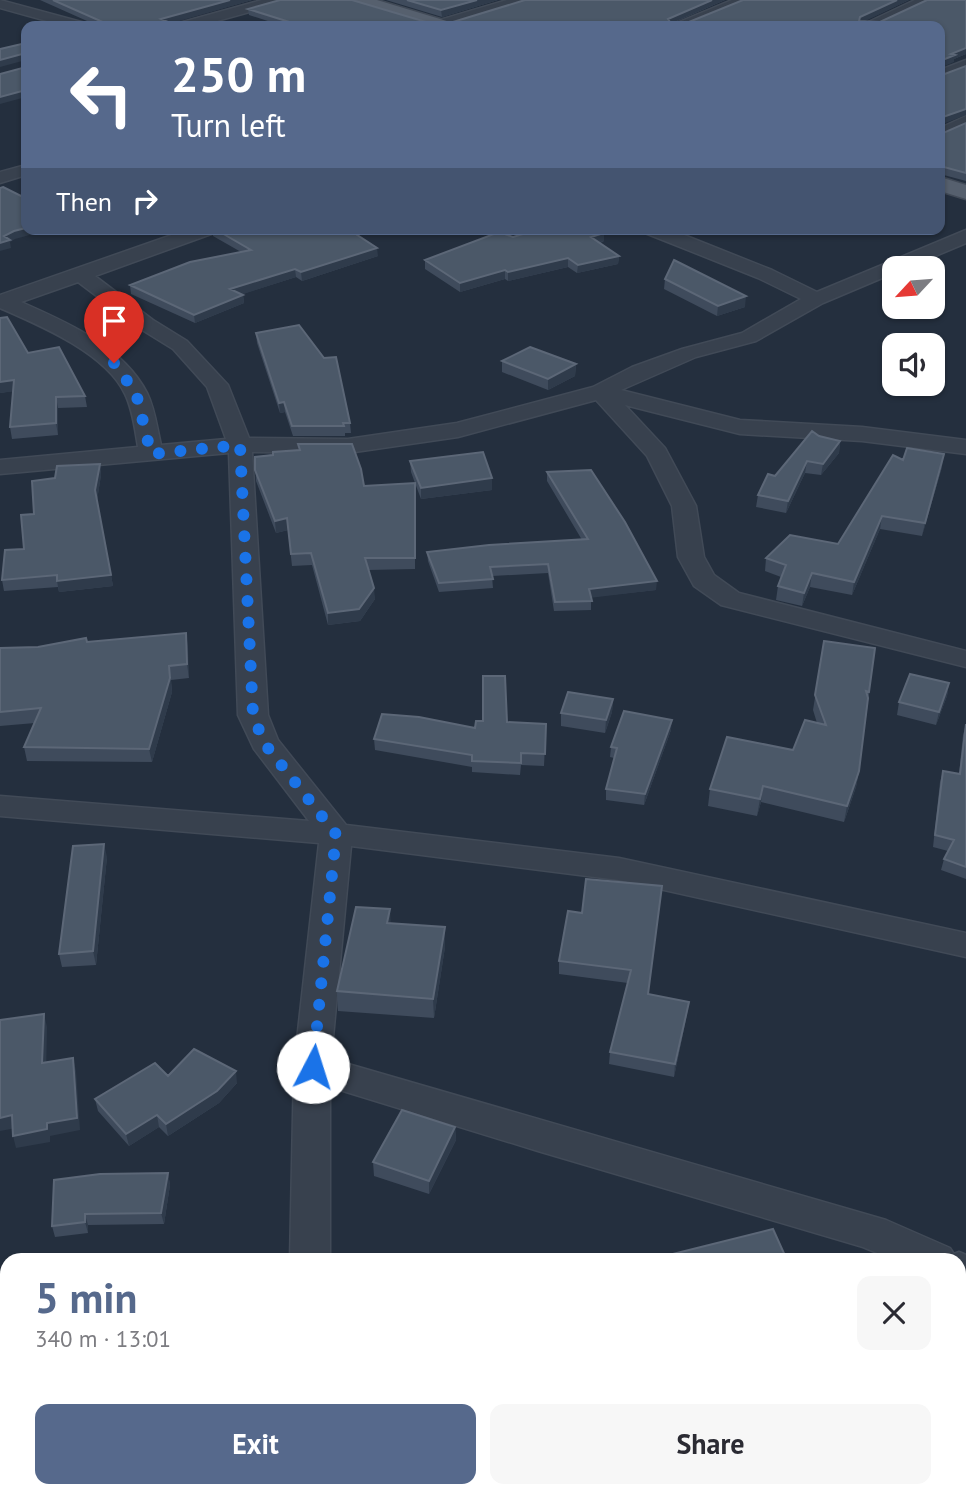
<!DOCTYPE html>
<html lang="en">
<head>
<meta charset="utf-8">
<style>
	:root { --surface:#fff; --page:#f7f7f7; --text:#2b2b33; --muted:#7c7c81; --accent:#56698c }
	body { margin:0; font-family:"PT Sans",sans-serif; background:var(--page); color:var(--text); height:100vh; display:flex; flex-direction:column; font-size:26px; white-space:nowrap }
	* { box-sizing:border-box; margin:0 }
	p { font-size:23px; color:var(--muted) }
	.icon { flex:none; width:38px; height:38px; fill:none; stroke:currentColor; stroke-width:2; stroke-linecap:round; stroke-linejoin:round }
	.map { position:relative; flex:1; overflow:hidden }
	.side { position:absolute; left:0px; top:1253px; width:966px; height:245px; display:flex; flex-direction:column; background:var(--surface); border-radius:21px 21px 0 0; box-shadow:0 2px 5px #0004 }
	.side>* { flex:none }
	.hud { position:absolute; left:21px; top:21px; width:924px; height:214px; border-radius:14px; box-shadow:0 2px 5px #0004; background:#56698c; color:#fff; overflow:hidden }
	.needle { width:46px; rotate:244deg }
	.buttons { position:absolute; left:882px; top:256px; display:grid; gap:14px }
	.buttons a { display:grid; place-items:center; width:63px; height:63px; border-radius:14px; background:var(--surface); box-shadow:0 2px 5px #0004; font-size:35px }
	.pin { position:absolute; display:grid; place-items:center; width:60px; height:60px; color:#fff; margin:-72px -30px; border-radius:50% 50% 50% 0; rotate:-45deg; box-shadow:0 0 7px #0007 }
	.pin .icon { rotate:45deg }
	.me { position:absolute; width:77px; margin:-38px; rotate:5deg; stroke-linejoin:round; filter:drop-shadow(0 0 5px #0008) }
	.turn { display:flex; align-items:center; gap:24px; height:147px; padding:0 35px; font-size:32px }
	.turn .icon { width:91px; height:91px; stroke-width:2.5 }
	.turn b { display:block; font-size:49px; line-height:60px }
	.then { display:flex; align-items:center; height:66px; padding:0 35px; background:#0003; gap:14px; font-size:26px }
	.round { display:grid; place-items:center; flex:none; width:74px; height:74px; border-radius:14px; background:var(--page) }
	.summary { display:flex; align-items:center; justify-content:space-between; height:119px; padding:0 35px }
	h1 { font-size:42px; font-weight:800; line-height:52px; color:var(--accent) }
	.primary-button { display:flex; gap:14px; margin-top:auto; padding:14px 35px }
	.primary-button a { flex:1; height:80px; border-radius:14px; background:var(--accent); color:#fff; font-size:28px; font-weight:800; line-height:80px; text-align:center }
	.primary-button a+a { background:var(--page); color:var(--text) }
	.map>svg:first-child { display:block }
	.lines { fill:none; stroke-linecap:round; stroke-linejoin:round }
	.minor-casing { stroke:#414a57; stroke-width:3 }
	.major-casing { stroke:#414a57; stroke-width:3 }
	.minor { fill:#38414e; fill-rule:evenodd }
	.major { fill:#56606e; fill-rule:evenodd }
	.wall { fill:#3f4b5c }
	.shaded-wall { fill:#2f3b4b }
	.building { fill:#4b5868; stroke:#5c6777; stroke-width:2 }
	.route { stroke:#1a73e8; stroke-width:12; stroke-dasharray:0 21.6 }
</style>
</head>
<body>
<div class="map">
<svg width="966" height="1498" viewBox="0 0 966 1498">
	<rect width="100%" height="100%" fill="#242f3e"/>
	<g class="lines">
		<g class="minor-casing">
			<path id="minor" d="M0,0l85,23 2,3h-22l-65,-18z
				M262,0h22l-2,3 -83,23h-22l2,-3z
				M507,0h22l-2,3 -78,23 -18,-1 2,-3z
				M732,0h19l-62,26h-19z
				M915,0h18l-55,26h-18z
				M966,60v9l-26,10v-9z
				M966,116v11l-26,12v-11z
				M26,165v10l-26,8v-11z
				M189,229h27l-2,4 -119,43 58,44 34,21 41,44 21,53 99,1 109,-16 136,-36 39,-20 50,-18 60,-16 59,-34 -43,-21 -113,-45 -2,-4h26l103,41 45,22 149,-62v13l-59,25h-13v5l-71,30 -67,38 -60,16 -75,33 119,30 122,7 104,13v14l-104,-13 -122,-7 -115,-29 40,43 31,58 8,51 10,18 25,18 227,58v16l-245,-62 -27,-19 -16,-29 -6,-51 -25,-50 -51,-56 -138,37 -110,16 -96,-1 16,263 10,25 68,85 273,33 347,75v24l-347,-77 -268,-34 -20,213 555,161 64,28 4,6 5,-2 7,3v36l-7,-3v-28h-65l-31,-13 -325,-96 -208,-64v173h-40l4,-193 25,-224 -319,-27v-20l309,25 -55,-72 -16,-34 -9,-262 -229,21v-14l138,-13c-3,-17 -5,-37 -13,-53 -19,-41 -86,-69 -125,-86v-13zM78,282l61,46 34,21 34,38 19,52 -65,6c-4,-17 -6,-36 -14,-52 -24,-47 -81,-71 -126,-91z
				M292,1491h46l1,7h-46z"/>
		</g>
		<g class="major-casing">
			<path id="major" d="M351,0h26l73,22 3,4h-26l-74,-22z
				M940,177l26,8v14l-26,-8z"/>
		</g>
		<use href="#minor" class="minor"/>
		<use href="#major" class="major"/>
	</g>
	<path class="wall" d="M40,0h212l-82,23 -74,2z
		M386,0h112l-56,17z
		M525,0h200l-50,22h14l220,-22 -45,21 16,1 86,-22v54l-12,5v3l-14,-36h-657l-34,-11 -1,-6 178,13h27z
		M940,73l1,61 25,-11v58l-26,-7z
		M213,229h135l30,27 -76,25 -6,-4 -54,17 1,1 1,8 -49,20 -64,-29 -1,-9 111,-33 -28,-16z
		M513,237l91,4 -4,2 19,13 -1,8 -41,9 -9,-6 -60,14 -3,-2 -45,13 -35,-23v-9z
		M665,279l80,28 -28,9 -53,-27z
		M0,318l28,35 57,43 2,11 -29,1v27l-46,4 -2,-12 3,-36 -13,2z
		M256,333l94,90 1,10h-6v3h-52l-8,-24 -5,1 -23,-70z
		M502,361l74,3 -1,12 -27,14 -46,-18z
		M819,436l21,5 -1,12 -18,22 -16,-2 -19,40 -30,-6 2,-12 17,-19z
		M298,444l66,42 51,-3 -4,-11 -1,-11 82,29 -71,9 -6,-16v86l-47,1 7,29 -15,22 -32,4 -16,-60 -20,1 -4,-36 -12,3 -20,-52 -1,-24 44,-7z
		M903,460l39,7 -20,69 -42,-7 -28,66 -42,-8 -8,19 -26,-6 2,-14 3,-9 -16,-6 1,-13 72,-14z
		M100,464l1,11 -4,25 16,86 -54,6 -1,-5 -54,4 -2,-11 22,-31 10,-35 21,-36z
		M547,472l109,118 -65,7v13l-37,1 -6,-38 -56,3 1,12 -54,4 -11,-31 -1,-9 155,-12 -35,-59z
		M186,633l3,45 -18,2 1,12 -20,70 -125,-1 -3,-14 11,-24 -35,3v-78l38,-1z
		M824,641l51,7 -16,123 -3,16 -12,35 -83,-20 -4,14 -49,-10 2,-17 83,-39 24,-27 -4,-13z
		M949,683l-2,13 -11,29 -39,-10 2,-13z
		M613,699l-1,13 -7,21 -44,-7v-13z
		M507,722l39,2 -2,42 -23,-1 -1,10 -48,-3v-5l-97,-17 -1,-11 101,-11z
		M966,724v155l-25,-9 3,-11 4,-8 -15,-4 7,-65 3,-11 16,3 4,-39z
		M671,730l-27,75 -38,-5v-11l8,-31 -4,-1 1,-10z
		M107,857l-11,108 -34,2 -3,-13z
		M586,879l63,115 40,8 -2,12 -13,63 -65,-13 1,-12 18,-69 -69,-9v-13l23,-48z
		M391,923l54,4v20l-11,71 -96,-7 -1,-20z
		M168,1076l69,7 -18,20 -51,33 -9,-9 -30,19 -31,-35 -3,-12z
		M455,1127l1,13 -27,54 -55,-18 -1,-14z
		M168,1173l2,12 -6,39 -76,1v8l-33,4 -3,-11z
		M823,1491h40l-33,7h-5z"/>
	<path class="shaded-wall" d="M230,0h22l-90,26 -1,-7z
		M477,0h21l-56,17 -1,-7z
		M712,0h13l-58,25 1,-6z
		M897,0h12l-50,24 1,-7z
		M966,48v6l-12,5v3l-14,6v-7l11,-7z
		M26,53v7l-26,7v-7z
		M26,90v7l-26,7v-7z
		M966,109v6l-26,10v-7z
		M26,228v1h25l-36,10 -5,3 1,6 -11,3v-8l4,-7 10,-5z
		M604,233v8l-13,4v-8z
		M377,248l1,8 -76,25 -1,-9z
		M619,256l-1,8 -41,9 1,-8z
		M568,258v9l-60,14v-9z
		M295,269l1,8 -65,21 -1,-9z
		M505,270v9l-45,13v-9z
		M243,295l1,8 -49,20 -1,-8z
		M746,296l-1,11 -28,9 1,-10z
		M576,364l-1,12 -27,14v-11z
		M14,380l2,11 -16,2v-11z
		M56,397l2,11v27l-2,-12z
		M284,402l1,10 -5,1 -1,-10z
		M840,441l-1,12 -18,22 2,-11z
		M944,454l-2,13 -20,69 3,-13z
		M807,461l-2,12 -19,40 2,-12z
		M100,464l1,11 -4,26 -2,-11z
		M492,478v12l-71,9v-11z
		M882,516l-2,13 -28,66 2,-13z
		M287,518l1,12 -12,3 -1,-12z
		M812,573l-2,14 -8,19 2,-13z
		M111,575l2,11 -54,6 -2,-11z
		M657,581l-1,9 -67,8v-9z
		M374,588l1,11 -15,22 -32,4v-12z
		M186,633l2,13 1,32 -2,-14z
		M169,666l3,26 -20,70 -3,-13z
		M949,683l-2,13 -11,29 3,-13z
		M613,699l-1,13 -7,21 1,-13z
		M672,720l-1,10 -27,75 1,-11z
		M859,771l-3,16 -12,35 3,-16z
		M763,786l-2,16 -4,14 3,-17z
		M104,844l3,13 -11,108 -3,-14z
		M390,909l1,20 -4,-6z
		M445,927v20l-11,71 -1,-19z
		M689,1002l-2,12 -13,63 1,-13z
		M44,1014l3,13 -1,49 -4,-13z
		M73,1058l3,13 4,59 -30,6v6l-34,6 -3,-12 34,-13z
		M236,1071l1,12 -18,20 -51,33 -2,-12z
		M12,1115l4,13 -16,3v-13z
		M157,1115l2,12 -30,19 -3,-12z
		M455,1127l1,13 -27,54v-13z
		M168,1173l2,12 -6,39 -3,-11z
		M85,1214l3,11v8l-3,-11z
		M152,1491h4v7h-4z
		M834,1491h29l-37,7 1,-6z"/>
	<path class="building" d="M53,0h177l-69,19 16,7h-84l12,-3z
		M280,0h72l74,22h27l72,-22h187l-44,19 2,3h19l54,-22h154l-37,17 -1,4 21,1 47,-22h39v48l-15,6 4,1 -15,6v-35h-638l-54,-17z
		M407,0h70l-36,10z
		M26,43v10l-26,7v-11z
		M966,66v43l-26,9 1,16 25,-11v50l-26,-7v-93l2,2z
		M26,67v23l-26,7v-23z
		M3,187l18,9 5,-2v34l-12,3 -10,5 6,4 -10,3v-55z
		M215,229h133l29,19 -76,24 -6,-3 -65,20 13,6 -49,20 -64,-30 60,-23 61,-12z
		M540,229h57l7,4 -13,4 28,19 -41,9 -10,-7 -60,14 -3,-2 -45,13 -35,-23 74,-28 14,5z
		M674,260l72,36 -28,10 -53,-27z
		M7,317l21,36 31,-6 26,49 -29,1v26l-46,4 4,-47 -14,2v-64z
		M299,325l25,33 12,-1 14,66h-7l1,3h-52l-8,-24 -5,1 -23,-70z
		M530,347l46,17 -28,15 -46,-18z
		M812,431l7,5 21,5 -17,23 -16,-3 -19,40 -30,-6 10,-21 7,2z
		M298,444h54l9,25 3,17 51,-3v75h-50l9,30 -15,21 -31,4 -17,-60 -20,1 -4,-36 -12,3 -20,-51v-13l18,-2v-3l27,-2z
		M907,448l37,6 -19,69 -43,-7 -28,66 -42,-9 -8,20 -26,-7 8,-21 -20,-7 24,-23 48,9 55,-89 10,5z
		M483,452l9,26 -71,10 -11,-27z
		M100,464l-5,26 16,85 -54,6v-6l-55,5 3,-30 19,-1 -3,-34 13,-1 -2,-33 23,-3 2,-12z
		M591,470l34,52 32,59 -68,8 3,12 -37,1 -7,-38 -58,3 3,12 -54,4 -12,-31 62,-7 99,-6 -41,-67z
		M186,633l1,31 -18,2 1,12 -21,71 -125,-2 17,-39 -41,4v-64l38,-1 48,-9 1,4z
		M824,641l51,7 -6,44 -3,-1 2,7 -9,73 -12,35 -84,-20 -3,13 -50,-10 17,-52 66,13 12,-30 21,5 -11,-30z
		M910,674l39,9 -10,29 -40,-10z
		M483,676h22l2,46 39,2 -1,30 -24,-1v10l-49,-2v-6l-98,-16 8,-25 37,3 56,11 1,-7h7z
		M568,692l45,7 -7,21 -45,-7z
		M624,711l48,9 -27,74 -39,-5 11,-41 -6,-1z
		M966,724v143l-22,-8 10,-19 -19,-5 8,-64 17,3z
		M104,844l-11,107 -34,3 14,-108z
		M586,879l76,7 -14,108 41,8 -14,62 -65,-12 21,-82 -72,-9 9,-50 14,2z
		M356,907l34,2 -3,14 58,4 -12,72 -96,-8z
		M44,1014l-2,49 31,-5 4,60 -30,5v6l-34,7 -1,-21 -12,3v-98z
		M194,1049l42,22 -19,20 -51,33 -9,-9 -31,19 -31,-35 60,-36 13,13z
		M402,1110l53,17 -26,54 -56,-19z
		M168,1173l-7,40 -76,1v8l-33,4 2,-46 46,-6z
		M773,1229l14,31h-129l-1,-2z
		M55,1491h97v7h-98z"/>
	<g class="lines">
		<path class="route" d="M114,363l22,30 15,61 89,-9 13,270 11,28 72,91 -23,233"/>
	</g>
</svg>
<div class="buttons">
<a><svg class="needle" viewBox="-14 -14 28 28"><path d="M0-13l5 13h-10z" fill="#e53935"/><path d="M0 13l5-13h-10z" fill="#7c7c81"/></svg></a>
<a><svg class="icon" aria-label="sound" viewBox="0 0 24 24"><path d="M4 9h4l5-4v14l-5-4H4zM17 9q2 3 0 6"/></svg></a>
</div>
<div class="pin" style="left:114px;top:363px;background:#d93025"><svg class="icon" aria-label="arrive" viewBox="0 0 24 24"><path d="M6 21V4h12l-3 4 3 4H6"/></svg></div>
<svg class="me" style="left:313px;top:1067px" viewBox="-20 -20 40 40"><circle r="19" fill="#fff"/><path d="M0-13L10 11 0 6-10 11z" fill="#1a73e8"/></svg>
<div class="hud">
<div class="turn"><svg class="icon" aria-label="left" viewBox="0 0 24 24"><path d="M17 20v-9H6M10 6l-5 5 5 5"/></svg><div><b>250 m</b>Turn left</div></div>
<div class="then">Then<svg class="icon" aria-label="right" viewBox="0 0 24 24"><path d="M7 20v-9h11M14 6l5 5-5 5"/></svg></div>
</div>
<section class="side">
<div class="summary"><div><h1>5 min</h1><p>340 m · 13:01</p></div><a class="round"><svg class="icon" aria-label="close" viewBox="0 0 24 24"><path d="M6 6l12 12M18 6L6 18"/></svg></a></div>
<div class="primary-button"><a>Exit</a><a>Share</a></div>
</section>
</div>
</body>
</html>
